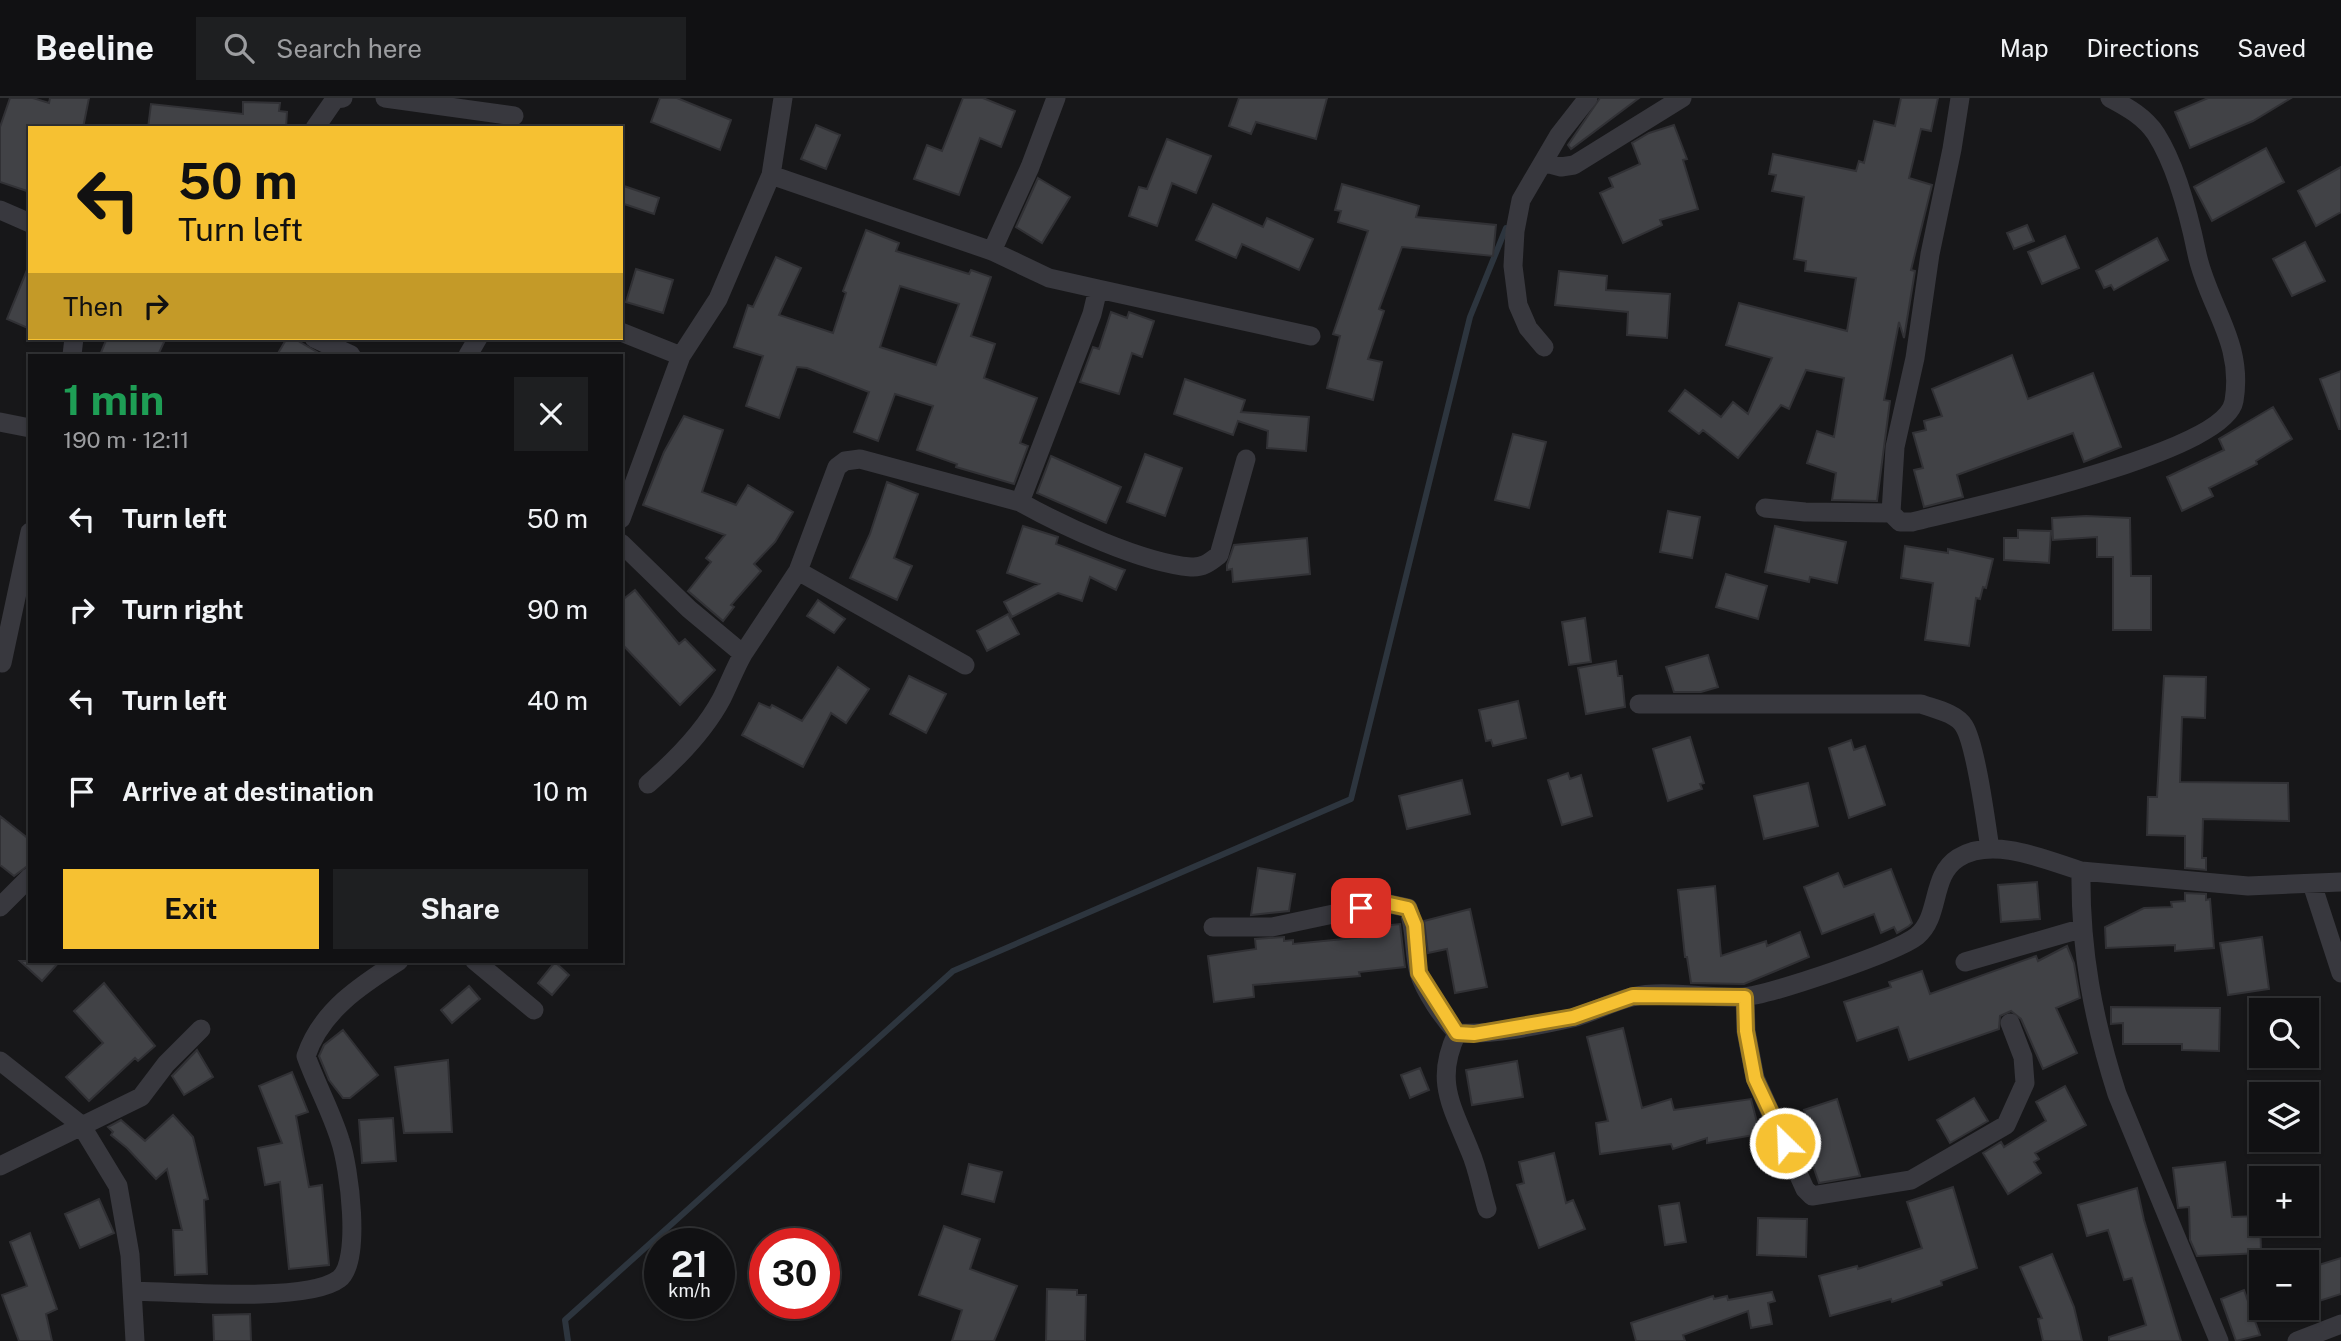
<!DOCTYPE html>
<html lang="en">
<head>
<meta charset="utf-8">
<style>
	:root { --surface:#111113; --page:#1e1f21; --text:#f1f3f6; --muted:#9c9da0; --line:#303133; --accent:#f6c132 }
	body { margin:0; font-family:"Public Sans",sans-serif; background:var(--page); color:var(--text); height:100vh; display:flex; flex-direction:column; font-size:26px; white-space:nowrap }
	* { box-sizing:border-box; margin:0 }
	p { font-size:23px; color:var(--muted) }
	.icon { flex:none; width:38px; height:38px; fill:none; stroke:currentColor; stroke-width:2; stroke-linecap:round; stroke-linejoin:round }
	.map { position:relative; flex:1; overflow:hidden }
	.panel { position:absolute; left:28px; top:256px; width:595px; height:609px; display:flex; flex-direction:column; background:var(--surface); border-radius:0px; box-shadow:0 2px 5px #0004,0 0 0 2px var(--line) }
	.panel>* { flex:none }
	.top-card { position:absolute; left:28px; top:28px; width:595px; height:214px; border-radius:0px; box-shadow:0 2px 5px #0004,0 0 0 2px var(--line); background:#f6c132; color:#111; overflow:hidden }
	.fabs { position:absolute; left:2249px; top:900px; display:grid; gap:14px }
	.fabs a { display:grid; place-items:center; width:70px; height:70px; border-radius:0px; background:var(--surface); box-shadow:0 2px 5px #0004,0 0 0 2px var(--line); font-size:35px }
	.speed { position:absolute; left:644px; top:1130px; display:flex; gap:14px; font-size:35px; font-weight:700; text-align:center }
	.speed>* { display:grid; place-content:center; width:91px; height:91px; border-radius:50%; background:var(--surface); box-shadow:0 2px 5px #0004,0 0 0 2px var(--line); line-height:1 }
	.speed small { font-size:18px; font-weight:400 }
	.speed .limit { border:10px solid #d22; background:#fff; color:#111 }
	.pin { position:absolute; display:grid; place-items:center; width:60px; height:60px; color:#fff; margin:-30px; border-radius:14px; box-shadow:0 4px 10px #0006 }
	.me { position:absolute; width:77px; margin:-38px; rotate:336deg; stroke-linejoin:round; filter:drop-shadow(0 0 5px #0008) }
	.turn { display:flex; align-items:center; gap:24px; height:147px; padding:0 35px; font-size:32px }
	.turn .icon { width:91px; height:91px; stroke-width:2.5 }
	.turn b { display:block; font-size:49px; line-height:60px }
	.then { display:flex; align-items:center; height:66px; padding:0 35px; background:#0003; gap:14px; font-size:26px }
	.round { display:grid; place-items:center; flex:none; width:74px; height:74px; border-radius:0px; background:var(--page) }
	.headline { display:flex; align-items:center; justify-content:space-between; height:119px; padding:0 35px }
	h1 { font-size:42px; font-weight:700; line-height:52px; color:#1e9e55 }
	.button { display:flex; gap:14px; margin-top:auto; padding:14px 35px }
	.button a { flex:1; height:80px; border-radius:0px; background:var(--accent); color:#111; font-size:28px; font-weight:700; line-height:80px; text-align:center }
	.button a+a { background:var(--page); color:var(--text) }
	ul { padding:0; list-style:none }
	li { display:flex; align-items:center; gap:21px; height:91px; padding:0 35px }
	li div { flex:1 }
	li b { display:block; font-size:26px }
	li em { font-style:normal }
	header { display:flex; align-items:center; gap:42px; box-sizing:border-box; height:98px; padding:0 35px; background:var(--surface); border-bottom:2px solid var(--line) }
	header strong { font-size:33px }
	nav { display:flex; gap:38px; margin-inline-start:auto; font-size:24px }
	.search { width:490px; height:63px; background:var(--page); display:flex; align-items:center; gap:18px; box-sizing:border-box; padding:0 24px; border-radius:0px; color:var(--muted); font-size:26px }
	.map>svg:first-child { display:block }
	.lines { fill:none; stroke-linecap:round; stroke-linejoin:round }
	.stream { stroke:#2d353e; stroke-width:6 }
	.building { fill:#414246; stroke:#313135; stroke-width:2; fill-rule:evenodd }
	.minor { stroke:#38383e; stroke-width:19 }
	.route-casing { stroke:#a07d20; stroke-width:18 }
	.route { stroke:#f6c132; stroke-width:12 }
</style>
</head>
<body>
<header>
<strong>Beeline</strong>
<div class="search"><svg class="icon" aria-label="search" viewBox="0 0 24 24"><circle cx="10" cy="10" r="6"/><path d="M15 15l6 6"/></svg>Search here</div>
<nav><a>Map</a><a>Directions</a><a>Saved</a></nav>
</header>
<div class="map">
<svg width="2341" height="1243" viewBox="0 0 2341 1243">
	<rect width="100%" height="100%" fill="#171719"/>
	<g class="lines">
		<path class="stream" d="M568,1243l-3,-21 388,-349 398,-172 119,-482 36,-89"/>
	</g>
	<path class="building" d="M10,0h23l16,5 1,-5h39l-6,30h-53v64l-30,-10v-55z
		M660,0h17l54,22 -11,30 -69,-28z
		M963,0h20l32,13 -14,36 -21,-9 -21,57 -45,-16 13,-34 15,6z
		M1239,0h88l-11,41 -60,-17 -5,12 -22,-8z
		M1600,0h39l-68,51 -3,-4z
		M1901,0h37l-7,33 -10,-2 -12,49 23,7 -21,85 4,1 -11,67 -5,-16 -15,78 6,1 -13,100 -45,-1 4,-27 -29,-10 10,-32 17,6 10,-59 -38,-8 -17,39 -8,-4 -43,53 -35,-28 -4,4 -30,-23 16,-21 36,27 12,-15 15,12 24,-56 -46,-13 13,-42 108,28 9,-53 -51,-7 1,-10 -12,-2 10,-62 -32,-6 4,-16 -7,-1 4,-20 83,17 3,-10 5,2 10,-42 21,5z
		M2208,0h83l-38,23 -63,27 -15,-36z
		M243,4l37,1 -1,8 8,1 -1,16h-138l3,-24 92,10z
		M816,27l24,10 -14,34 -25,-10z
		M1674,27l13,34 -4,1 15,49 -38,11 2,5 -39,18 -23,-50 13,-6 -4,-9 31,-14 -8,-21 17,-10z
		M1167,41l44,17 -15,37 -24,-10 -15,43 -28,-10 10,-29 8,2z
		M2266,50l18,34 -72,39 -18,-34z
		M2341,69v45l-25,14 -18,-35z
		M1038,80l32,19 -28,46 -26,-16z
		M1342,86l77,22 -3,11 80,8 -3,31 -91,-9 -23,62 5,2 -16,48 14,3 -9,38 -46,-12 13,-52 -7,-2 35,-103 -30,-9 3,-11 -6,-1z
		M621,87l38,13 -5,16 -33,-11z
		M1213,106l50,23 4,-9 46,21 -14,31 -57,-26 -6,14 -40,-18z
		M2027,127l7,16 -20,8 -7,-16z
		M866,132l33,13 -3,8 73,23 2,-4 20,7 -20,59 24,8 -11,34 53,20 -17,45 8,3 -14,38 -58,-17 1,-3 -40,-14 16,-44 -38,-12 -17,47 -24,-9 15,-40 -62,-24 -10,-1 -18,51 -33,-12 17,-50 -29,-9 14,-42 5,2 23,-50 25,11 -22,47 54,18 13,-40 -3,-2zM900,188l59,18 -23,61 -56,-18z
		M2065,138l14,32 -37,16 -14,-32z
		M2157,140l11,22 -54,30 -3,-5 -7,3 -8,-17z
		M2305,144l20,39 -33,15 -19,-37z
		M29,167h1v64l-23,-10z
		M636,171l37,11 -10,33 -37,-11z
		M1559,173l48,5 -1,14 64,4 -3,44 -40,-3 1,-23 -73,-7z
		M1111,214l16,6 2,-6 25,9 -12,36 -10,-4 -13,41 -39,-12 13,-35 6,2z
		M107,240h59l-8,17h-58z
		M287,240h6l29,17h-45z
		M2012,257l16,44 65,-26 28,74 -37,15 -11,-29 -116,42 6,22 -39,10 -10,-37 9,-2 -10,-35 13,-3 -2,-9 18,-5 -10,-27z
		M2341,273v58h-2l-19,-50z
		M1185,281l60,21 -4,12 68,5 -3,34 -39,-3 1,-17 -30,-10 -5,14 -59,-21z
		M2273,309l19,32 -36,22 1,3 -48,24 4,8 -31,15 -15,-34 57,-27 -5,-11z
		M684,318l39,14 -21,62 34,13 12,-20 45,27 -18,30 -21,22 7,7 -30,34 3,2 -11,14 -35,-30 23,-29 -5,-4 19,-23 -82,-30 21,-53z
		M1513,336l33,8 -17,66 -34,-8z
		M1145,356l37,14 -17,48 -38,-14z
		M1051,358l70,31 -15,36 -69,-30z
		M887,384l31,12 -24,64 18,8 -15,34 -47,-22 20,-44z
		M1668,413l32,6 -8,41 -32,-6z
		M2086,418l44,2 1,58h20v54h-38v-73h-16v-20l-44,3 -1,-22z
		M1023,428l35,11 -2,7 69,26 -9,20 -26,-13 -8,24 -24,-8 -46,24 -8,-15 35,-18 -32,-11z
		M1775,428l71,16 -9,41 -27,-6 -1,5 -44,-10z
		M2018,432l33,1 -2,32 -45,-3v-22h14z
		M1307,440l3,36 -77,8 -1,-13 -5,1v-5l7,-20z
		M1905,448l43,7v-4l45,10 -7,29 -3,-1 -3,12 -4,-1 -7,48 -44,-6 8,-57 -32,-5z
		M1726,476l41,12 -9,33 -42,-12z
		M635,492l44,54 6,-5 30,31 -35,35 -59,-62v-42z
		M818,502l27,19 -11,14 -27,-17z
		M1008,516l11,20 -32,17 -10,-20z
		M1585,520l6,44 -22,3 -7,-43z
		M1708,557l10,32 -17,5h-27l-8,-25z
		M1616,563l2,15h4l3,31 -39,7 -8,-46z
		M838,569l31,22 -23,34 -15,-10 -28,54 -61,-32 17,-32 11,5 2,-3 30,16z
		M909,578l37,18 -20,39 -36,-19z
		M2164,578l42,1 -1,41 -23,-1 -2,65 108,1 1,38 -86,-2 -1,39h4v12l-21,-2v-32l-38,-1 1,-38h9z
		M1518,603l8,37 -33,8 -2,-6 -5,1 -7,-31z
		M1690,639l14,46 -4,1 2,5 -34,12 -15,-52z
		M1851,642l3,10 11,-4 20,59 -36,13 -20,-70z
		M1568,675l2,6 11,-4 11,41 -30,9 -14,-45z
		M1462,682l8,34 -63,15 -8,-33z
		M1808,685l10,43 -54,13 -10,-43z
		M0,718l30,24v24l-16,12 -14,-11z
		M1258,770l37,6 -6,37 -38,4z
		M1891,771l21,54 -3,3 -12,7 -3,-6 -13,6 -7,-19 -52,20 -18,-47 34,-14 6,14z
		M2037,784l3,37 -39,3 -3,-37z
		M1715,788l6,70 45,-15 1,5 33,-14 9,25 -65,27 -53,-1 -4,-26h-2l-7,-67z
		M2185,795l21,1v6l4,-1 4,49 -39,3v-6l-69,3 -1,-21 39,-19 28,-1 -1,-5 14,-1z
		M1470,811l17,78 -32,6 -8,-44 -19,4 -4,-32z
		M1400,826l5,43 -46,5 1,4 -107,9 1,12 -40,5 -6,-46 48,-7 -1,-10 29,-2v4l9,-1v4l71,-7 -1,-9z
		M2262,839l7,52 -41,6 -8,-52z
		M2067,848l7,17 6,35 -24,10 21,45 -34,16 -22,-50 -10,-8 -11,5 -1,13 -90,31 -11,-33 -41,14 -13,-39 47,-15 -2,-5 33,-11 8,23 106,-38 2,5z
		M20,863h40l-18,20z
		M555,864l14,13 -17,20 -14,-12z
		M104,885l51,63 -17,15 -3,-3 -46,43 -23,-24 37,-34 -29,-32z
		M469,888l11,13 -28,24 -11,-13z
		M2111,909l109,1 -1,43 -37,-1v-6h-59v-21l-12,1z
		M1623,930l19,80 29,-9 3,11 77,-11 9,35 -53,9v-5l-34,11 -2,-5 -71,10 -4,-31 12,-2 -21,-84z
		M343,932l35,45 -28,23h-7l-14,-18 -10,-24 5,-11z
		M197,952l16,27 -29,18 -12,-19z
		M448,962l4,72 -48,1 -9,-66z
		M1517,963l6,36 -51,8 -6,-35z
		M1420,970l9,22 -19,8 -9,-23z
		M292,974l16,40 -12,4 13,71 13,-2 7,80 -40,4 -9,-87 -15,3 -7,-37 24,-5 -23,-57z
		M2065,988l21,39 -51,28 4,6 -5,3 7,11 -33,21 -25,-41 18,-11 3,5 42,-26 -10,-19z
		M1974,1000l14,23 -38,22 -13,-23z
		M1837,1001l23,77 -41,7 -11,-32 9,-3 -13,-38z
		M173,1017l20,22 15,62 -4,1 3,74 -32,1 -2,-45h9l-15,-61 -11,10 -29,-31 -16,-13 2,-3 -5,-5 13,-7 24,21z
		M393,1020l3,43 -34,2 -3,-43z
		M1554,1055l12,50 7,-3 12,29 -46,19 -22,-63 7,-2 -5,-21z
		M2225,1064l7,55 28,-1 1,37 -64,3 -7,-16 -1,-33 -11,1 -5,-40z
		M969,1066l33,8 -8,30 -32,-8z
		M1953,1089l24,81 -36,13 1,4 -50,17 -1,-3 -61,17 -11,-40 38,-10 1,3 64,-21 -15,-46z
		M2137,1090l7,32 37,121h-72v-4l37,-12 -14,-47 -8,2 -16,-50 -21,6 -9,-31z
		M99,1101l15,34 -34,15 -15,-34z
		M1679,1105l7,39 -21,3 -6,-39z
		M1758,1120l49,1 -1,38 -49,-2z
		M944,1128l36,13 -10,30 47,17 -23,55h-42l10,-31 -43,-15z
		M30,1135l27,76 -11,5 6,27h-33l-17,-46 25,-9 -17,-44z
		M2052,1156l22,53 8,34h-39l-5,-22 4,-1 -22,-51z
		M2341,1160v36l-25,8 -10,-33z
		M1047,1191l30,1v5h9l-1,46h-39z
		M2244,1192l16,45 -24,6 -15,-42z
		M1772,1194l3,9 -7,2 4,21 -21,4 -3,-17 -65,24 2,6h-49l-5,-18 82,-27 1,3 13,-3 1,4z
		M250,1216l1,27h-37l-1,-26z"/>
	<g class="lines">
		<path class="minor" d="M385,0l129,18
			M315,30l20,-29 8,-1
			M1546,65l15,4 13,-2 108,-67
			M771,77l221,76 57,27 49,11 -6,25 -72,188c43,24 122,61 171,65 12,1 19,-5 28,-12l27,-96
			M0,112l30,13
			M992,153l38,-84 26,-69
			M1098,191l213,47
			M621,234l60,24
			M314,240l37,17
			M1544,249l-16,-19 -10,-23 -5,-39 2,-35 6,-31 38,-65 29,-37
			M72,257l2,-17
			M468,257l10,-17
			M0,324l30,6
			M1765,410l40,4 86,1 9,9h12c52,-13 313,-69 322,-121 10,-59 -26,-95 -37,-147 -8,-39 -20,-87 -41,-120 -11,-17 -29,-27 -46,-36
			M1891,415l4,-66 20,-89 15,-104 22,-105 8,-51
			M621,421l60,-163 37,-57 53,-124 12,-77
			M621,445l68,66 54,45c-8,14 -14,30 -21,44 -18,34 -46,62 -74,86
			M798,473l167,94
			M743,556l55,-83 39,-104 8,-6 15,-2 160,43
			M2,565l28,-131
			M1639,606h282c14,5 35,9 43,22 12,19 22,97 26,123
			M2312,786l29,89
			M0,809l30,-30
			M1213,829h59l113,-24 23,5c8,21 5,43 11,65 6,19 24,45 38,60 36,2 79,-7 115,-15 20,-5 39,-16 60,-21 32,-8 76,2 111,0 27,-2 154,-45 174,-61 24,-20 13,-60 41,-78 35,-22 88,2 123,13
			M475,863l59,49
			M1965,864l115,-33
			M1745,899l1,34 9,47 50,111 7,7 99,-16 95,-55 19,-42 -2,-26 -13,-34
			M1457,935c-23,48 -5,73 13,118 8,18 11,39 17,58
			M0,963l81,64 37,61 12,69 5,86
			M0,1068l141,-69 25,-33 35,-35
			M133,1193c43,1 174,12 206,-12 23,-17 10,-113 1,-139 -9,-29 -24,-56 -34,-84 15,-45 55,-71 93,-95
			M2219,1243l-102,-247c-24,-75 -37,-144 -36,-223l167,15 93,-4
			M2297,1243l44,-17"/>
	</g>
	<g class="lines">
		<g class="route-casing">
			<path id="route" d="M1361,810l24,-5 23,5 7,17 4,48 38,60 17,1 99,-17 60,-21 112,1 1,34 9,48 30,64"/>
		</g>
		<use href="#route" class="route"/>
	</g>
</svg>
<div class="fabs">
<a><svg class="icon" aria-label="search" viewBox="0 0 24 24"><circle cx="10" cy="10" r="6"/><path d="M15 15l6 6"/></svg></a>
<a><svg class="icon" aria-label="layers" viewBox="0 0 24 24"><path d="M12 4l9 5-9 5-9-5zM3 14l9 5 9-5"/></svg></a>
<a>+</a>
<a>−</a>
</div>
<div class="speed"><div>21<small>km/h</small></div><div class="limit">30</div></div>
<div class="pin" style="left:1361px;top:810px;background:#d93025"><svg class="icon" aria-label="arrive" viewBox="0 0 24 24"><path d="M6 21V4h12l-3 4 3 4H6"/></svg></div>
<svg class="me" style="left:1785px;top:1045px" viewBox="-20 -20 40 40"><circle r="17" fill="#f6c132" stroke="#fff" stroke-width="3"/><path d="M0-11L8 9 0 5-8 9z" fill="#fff"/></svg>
<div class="top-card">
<div class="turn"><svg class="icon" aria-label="left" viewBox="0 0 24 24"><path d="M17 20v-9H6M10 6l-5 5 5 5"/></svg><div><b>50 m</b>Turn left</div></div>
<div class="then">Then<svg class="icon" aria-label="right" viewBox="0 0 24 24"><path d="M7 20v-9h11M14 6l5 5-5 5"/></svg></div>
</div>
<section class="panel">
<div class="headline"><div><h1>1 min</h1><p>190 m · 12:11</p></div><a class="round"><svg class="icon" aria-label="close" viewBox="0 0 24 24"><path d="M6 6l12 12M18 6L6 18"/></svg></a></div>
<ul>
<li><svg class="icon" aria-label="left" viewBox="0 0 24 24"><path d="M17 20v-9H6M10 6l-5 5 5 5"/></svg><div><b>Turn left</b></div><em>50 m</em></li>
<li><svg class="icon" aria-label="right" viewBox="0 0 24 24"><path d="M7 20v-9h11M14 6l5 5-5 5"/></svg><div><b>Turn right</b></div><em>90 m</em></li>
<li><svg class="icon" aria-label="left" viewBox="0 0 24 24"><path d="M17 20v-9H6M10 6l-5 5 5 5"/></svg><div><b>Turn left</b></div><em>40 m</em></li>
<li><svg class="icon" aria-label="arrive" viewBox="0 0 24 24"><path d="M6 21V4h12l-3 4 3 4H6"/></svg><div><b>Arrive at destination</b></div><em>10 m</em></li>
</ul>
<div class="button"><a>Exit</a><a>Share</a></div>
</section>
</div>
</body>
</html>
